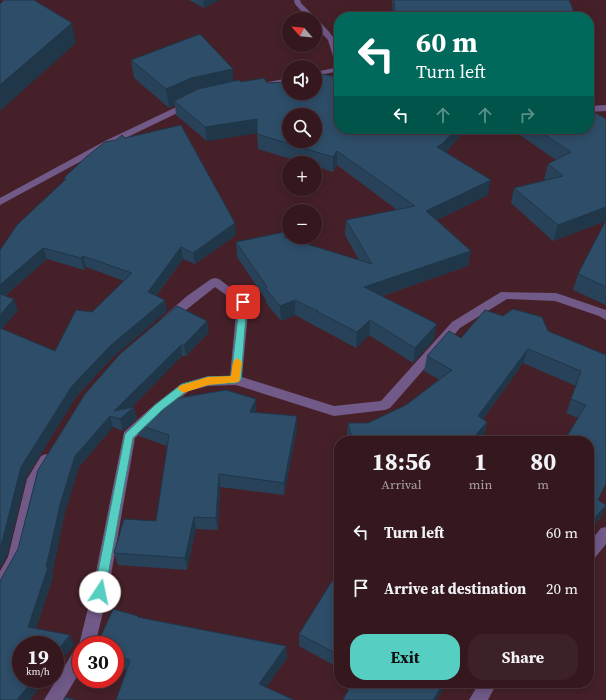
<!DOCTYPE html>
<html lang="en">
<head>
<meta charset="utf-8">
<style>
	:root { --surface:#34181e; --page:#3c2127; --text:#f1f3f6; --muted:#a9a0a4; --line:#4e373c; --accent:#57cec2 }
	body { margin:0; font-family:"Source Serif 4",serif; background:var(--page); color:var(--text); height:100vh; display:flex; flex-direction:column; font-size:15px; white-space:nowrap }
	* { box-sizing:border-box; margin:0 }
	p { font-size:13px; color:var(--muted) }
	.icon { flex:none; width:22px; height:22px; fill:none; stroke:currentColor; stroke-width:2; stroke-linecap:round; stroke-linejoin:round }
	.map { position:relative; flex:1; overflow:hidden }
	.drawer { position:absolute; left:334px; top:436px; width:260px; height:252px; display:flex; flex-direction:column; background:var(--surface); border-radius:16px; box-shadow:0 2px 10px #0003,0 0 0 1px var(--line) }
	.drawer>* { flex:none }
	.banner { position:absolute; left:334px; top:12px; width:260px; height:122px; border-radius:16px; box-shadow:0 2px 10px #0003,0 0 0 1px var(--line); background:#00695c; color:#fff; overflow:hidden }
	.needle { width:26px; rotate:297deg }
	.buttons { position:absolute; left:282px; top:12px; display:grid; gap:8px }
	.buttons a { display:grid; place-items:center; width:40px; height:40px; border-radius:50%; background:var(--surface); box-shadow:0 2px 10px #0003,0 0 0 1px var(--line); font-size:20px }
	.speed { position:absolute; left:12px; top:636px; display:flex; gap:8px; font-size:20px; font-weight:700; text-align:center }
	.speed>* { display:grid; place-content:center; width:52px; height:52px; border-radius:50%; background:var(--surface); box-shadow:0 2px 10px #0003,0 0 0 1px var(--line); line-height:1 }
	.speed small { font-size:10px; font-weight:400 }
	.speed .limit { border:6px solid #d22; background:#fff; color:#111 }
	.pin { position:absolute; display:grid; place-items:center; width:34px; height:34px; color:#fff; margin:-17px; border-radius:8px; box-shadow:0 2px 6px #0006 }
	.me { position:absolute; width:44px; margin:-22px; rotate:11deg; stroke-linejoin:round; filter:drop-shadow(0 0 3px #0008) }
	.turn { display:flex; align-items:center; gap:14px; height:84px; padding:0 16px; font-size:18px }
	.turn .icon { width:52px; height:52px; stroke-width:2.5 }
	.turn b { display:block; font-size:28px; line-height:34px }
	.lanes { display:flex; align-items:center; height:38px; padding:0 16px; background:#0003; justify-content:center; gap:20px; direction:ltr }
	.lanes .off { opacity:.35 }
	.eta { display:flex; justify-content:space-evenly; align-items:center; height:68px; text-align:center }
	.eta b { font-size:24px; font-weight:700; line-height:28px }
	.button { display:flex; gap:8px; margin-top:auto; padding:8px 16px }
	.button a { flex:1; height:46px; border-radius:16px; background:var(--accent); color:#111; font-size:16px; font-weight:700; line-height:46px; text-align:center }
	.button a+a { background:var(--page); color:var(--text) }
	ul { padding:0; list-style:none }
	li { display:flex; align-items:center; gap:12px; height:56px; padding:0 16px }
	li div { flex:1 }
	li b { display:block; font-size:15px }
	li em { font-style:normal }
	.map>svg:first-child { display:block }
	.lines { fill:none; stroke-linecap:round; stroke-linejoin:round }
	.minor { fill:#715988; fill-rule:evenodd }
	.wall { fill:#284259; fill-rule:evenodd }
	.shaded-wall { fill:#203649 }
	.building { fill:#2e4d68; stroke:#203649; fill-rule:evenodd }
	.route { fill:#57cec2; stroke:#39867e }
	.slow { fill:#f59e0b }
</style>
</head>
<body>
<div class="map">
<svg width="606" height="700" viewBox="0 0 606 700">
	<rect width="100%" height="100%" fill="#452028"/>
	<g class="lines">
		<path class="minor" d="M294,0h6l1,3 14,14 1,2 -1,1h3c17,18 21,20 21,45l-4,-2 -7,-23 -13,-14v-7h-7l-13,-15z
			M339,67v4l-24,5v-4z
			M289,78v4l-28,6 -4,-2 1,-2z
			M191,100l3,1 1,2 -1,2 -83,40 -111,60v-7l105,-57z
			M606,105v6l-17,1v-6z
			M215,278l4,1 30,23 -7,75 92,29 47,-5 71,-79 49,-30 55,1 50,17v10l-7,-4 -44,-15 -48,-2 -47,29 -70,80 -5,2 -51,6 -98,-31 -28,1 -19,5 -25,20 -29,27 -27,154 -13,53h-14v25l-18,30h-19l31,-51 5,-2 -1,-2 13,-53 32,-160 30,-27 27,-21 27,-8h22l7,-73 -22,-16 -43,34h-8l-2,-3 25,-22 24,-17z
			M46,454l5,2 2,4 -12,20 -19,79 -17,31 -5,2v-21l8,-14 19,-78 14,-23z
			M606,527v17l-12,15 -5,2v-18l12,-15z
			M479,683h18l-9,17h-19z"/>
	</g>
	<path class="wall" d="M189,0h30l-15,8z
		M392,0h177l7,17h-183z
		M589,47l4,10 -4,14z
		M131,60l103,21 33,2 72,46h127l-20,23 42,43 -51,25 34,31 -3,15 -86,30 52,44 -21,23 -44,-28 -13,13 -39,-21v-2v2l-22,-12 -14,6 -15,-18v-3l-29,-43 -1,-15 54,-5v2l69,21 -14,-25 1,-15 51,-10 -60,-45 -4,7 -18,-6v-3h-11l-46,-14 -1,-16 -50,8 -31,-26 -1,-10 -6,3 -35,-30z
		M606,119v186l-33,-15 5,-16 28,-53 -53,20 -42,-38 3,-15 32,-8 -2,-1 4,-15 8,-4 -45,-31h78z
		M64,178l172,57 -41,29 -12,-5 -27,37 11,15 -54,46 -37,40 -50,81 -19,78 -7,-306 65,-70zM47,259l37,11 2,-3 38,14 -69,70 -53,-22 16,-19 -13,-14z
		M548,331l58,24 -8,145 8,6 -6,13 -11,13v-91l-11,-23 -12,-5 10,-27 -53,-23 -40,56 4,3 -3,15 -5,4h-131l-1,-4 1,-14h20l38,-18 34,-25 -16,-9 3,-15 34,-18z
		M209,332l-23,24h-4l-51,52 6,11 -14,12 -10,-4 -34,40 -14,45 -13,62 1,3 -17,52 38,15 -19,25v-24l-25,55 -29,-120 17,-31 102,-195z
		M256,399v13l41,17 -13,66 -64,-8 -2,43 -22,-1 -9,41 -69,-5 -4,-12 42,-32 11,-75 -28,-10 -3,-12z
		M339,583v85l-40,-22v-12z
		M138,616l1,2 147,28 1,12 -21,30 -139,-18 -12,-3v-22z"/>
	<path class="shaded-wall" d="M203,0h16l-15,8z
		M72,23l4,20 -76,68v-26z
		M233,69l1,19 -60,13 1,4 -6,3 -3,-19 25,-11z
		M257,119l1,14 -51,8 -2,-14z
		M456,129h10l-26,30 -3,-12z
		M337,151v14l-4,7v-15z
		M491,180l-3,15 -64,31 2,-15z
		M606,207v14l-53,20 5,-16z
		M235,223l1,12 -41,29 -2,-11z
		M289,232v5h1v9l-6,-9z
		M181,247l2,12 -33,44 -2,-11z
		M43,248l4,11 -47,41v-15z
		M471,251l-3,15 -105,36 1,-15z
		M83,256l3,11 -2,3 -3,-12z
		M14,299l4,11 -18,21v-16z
		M165,300l2,11 -54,46 -37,40 -50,81 -19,78 -7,12v-20l21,-81 51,-81 38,-40z
		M295,300v15l-14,6 -1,-15z
		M370,320l-1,15 -13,13 1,-16z
		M207,321l2,11 -23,24 -2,-11z
		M437,324l-3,16 -21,23 2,-15z
		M181,345l1,11 -62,63 -6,-8z
		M528,349l-5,14 -48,68 3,-15z
		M256,399v13l-5,12 -1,-12z
		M134,407l3,12 -14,12 -3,-12z
		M110,416l3,11 -34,40 -14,45 -13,62 1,3 -20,60 -5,-10 18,-60 15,-66 14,-45z
		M297,416v13l-13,66v-12z
		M487,422l-3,15 -5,4 -5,-4z
		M219,474l1,13 -2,43 -2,-12z
		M606,505l-6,14 -11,13v-7z
		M194,517l2,12 -9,41 -2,-12z
		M70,635l4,9 -19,25v-16z
		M286,646l1,12 -27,38 -1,-12z
		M34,679h13l-17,21h-13z
		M444,683h4l-12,17h-3z"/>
	<path class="building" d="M4,0h30l38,23 -72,62v-81z
		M394,0h175l7,17h-181z
		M200,34l33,35 -42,9 -25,11 -35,-29z
		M589,47l4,10h-4z
		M323,74l16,4v51h117l-14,15 -5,3 54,33 -65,31 45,40 -107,36 73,37 -22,24 -45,-28 -13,12 -39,-20 -1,-2v1l-22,-11 -15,6 -15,-18 2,-1 -31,-45 53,-11 -5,6 88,27 -26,-44 69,-14 -78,-55 -4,6 -76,-23v-15l-52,8 -31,-26 24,-12 41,-9 2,2 23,-4 3,5 22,-1v11h26v-13zM289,115h26v26h-26z
		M589,109l17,10v88l-48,18 -44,-37 49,-12 -15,-12 23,-12 -35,-23h53z
		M181,125l54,98 -42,30 -12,-6 -33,45 17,8 -55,46 -38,40 -51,81 -20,79 -1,2v-220l55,23 21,-41 16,2 40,-39 -49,-17 -2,2 -38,-10 -43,37v-35l17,-25 49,-46 -2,-1 22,-21 19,-15 11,-2 6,-5 3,3z
		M606,220v67l-28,-13z
		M0,294l14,5 -14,16z
		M177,306l30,15 -23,24h-3l-67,66 20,-4 -14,12 -10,-3 -35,40 -14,45 -15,66h2l-20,60 42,8 -15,18v-8h-34v34h13l-17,21h-17v-119l18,-32 20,-79 47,-76 35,-40z
		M513,309l29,8 6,14 58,24v128l-8,17 8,5 -17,20v-84h-25l22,-36 -15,-6 10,-28 -53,-22 -50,67 9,6 -13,15 5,4h-126l-5,-18h20l38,-18 46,-35 -25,-14 22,-25 12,7 24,-28 18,6z
		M226,390l30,9 -6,13 47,4 -13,67 -65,-9 -3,44 -22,-1 -9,41 -71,-5 10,-34 32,2 13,-86 -33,-11 25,-23z
		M332,581l7,2v72l-40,-21z
		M113,609l25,7 -1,1 149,29 -27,38 35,16h-178l14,-40 -15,-4v-11h-18z
		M352,683h92l-11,17h-90z
		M65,697l11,3h-12z"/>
	<path class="route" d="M240,299h3l4,3 -6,78 -5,3 -28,2 -20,5 -26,20 -29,28 -28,154 -1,4 -4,2 -5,-2 -1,-4 31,-158 30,-29 27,-21 26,-7 23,-1z"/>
	<path class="slow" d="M237,358l5,4 -3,20 -31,3 -25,8 -5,-4 1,-3 29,-9 23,-1 2,-14z"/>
</svg>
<div class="buttons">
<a><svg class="needle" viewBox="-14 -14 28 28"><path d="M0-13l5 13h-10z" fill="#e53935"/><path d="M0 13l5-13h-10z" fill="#a9a0a4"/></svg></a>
<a><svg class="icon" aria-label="sound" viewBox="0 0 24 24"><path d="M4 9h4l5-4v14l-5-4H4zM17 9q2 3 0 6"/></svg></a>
<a><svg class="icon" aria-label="search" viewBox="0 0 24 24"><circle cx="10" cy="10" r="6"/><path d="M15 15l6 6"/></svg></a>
<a>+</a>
<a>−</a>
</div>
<div class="speed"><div>19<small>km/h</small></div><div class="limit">30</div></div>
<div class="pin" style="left:243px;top:302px;background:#d93025"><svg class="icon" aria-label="arrive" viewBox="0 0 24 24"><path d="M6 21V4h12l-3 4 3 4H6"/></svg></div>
<svg class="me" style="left:100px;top:592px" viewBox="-20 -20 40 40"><circle r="19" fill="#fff"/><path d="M0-13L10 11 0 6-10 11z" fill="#57cec2"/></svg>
<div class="banner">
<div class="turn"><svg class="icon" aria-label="left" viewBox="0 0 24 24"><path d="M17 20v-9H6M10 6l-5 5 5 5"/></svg><div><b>60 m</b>Turn left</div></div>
<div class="lanes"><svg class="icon" aria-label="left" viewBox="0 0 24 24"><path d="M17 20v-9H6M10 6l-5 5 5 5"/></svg><svg class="icon off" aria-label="ahead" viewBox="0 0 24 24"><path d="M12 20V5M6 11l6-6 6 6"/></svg><svg class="icon off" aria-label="ahead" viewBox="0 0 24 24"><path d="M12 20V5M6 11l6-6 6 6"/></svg><svg class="icon off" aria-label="right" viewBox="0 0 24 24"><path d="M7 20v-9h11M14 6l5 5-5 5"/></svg></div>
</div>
<section class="drawer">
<div class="eta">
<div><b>18:56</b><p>Arrival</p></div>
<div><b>1</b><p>min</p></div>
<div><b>80</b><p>m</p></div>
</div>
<ul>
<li><svg class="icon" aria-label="left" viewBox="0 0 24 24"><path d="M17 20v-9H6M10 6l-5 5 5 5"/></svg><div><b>Turn left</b></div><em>60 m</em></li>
<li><svg class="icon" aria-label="arrive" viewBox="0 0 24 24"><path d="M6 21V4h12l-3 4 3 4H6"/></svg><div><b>Arrive at destination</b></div><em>20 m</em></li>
</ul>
<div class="button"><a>Exit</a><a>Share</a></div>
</section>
</div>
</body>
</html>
